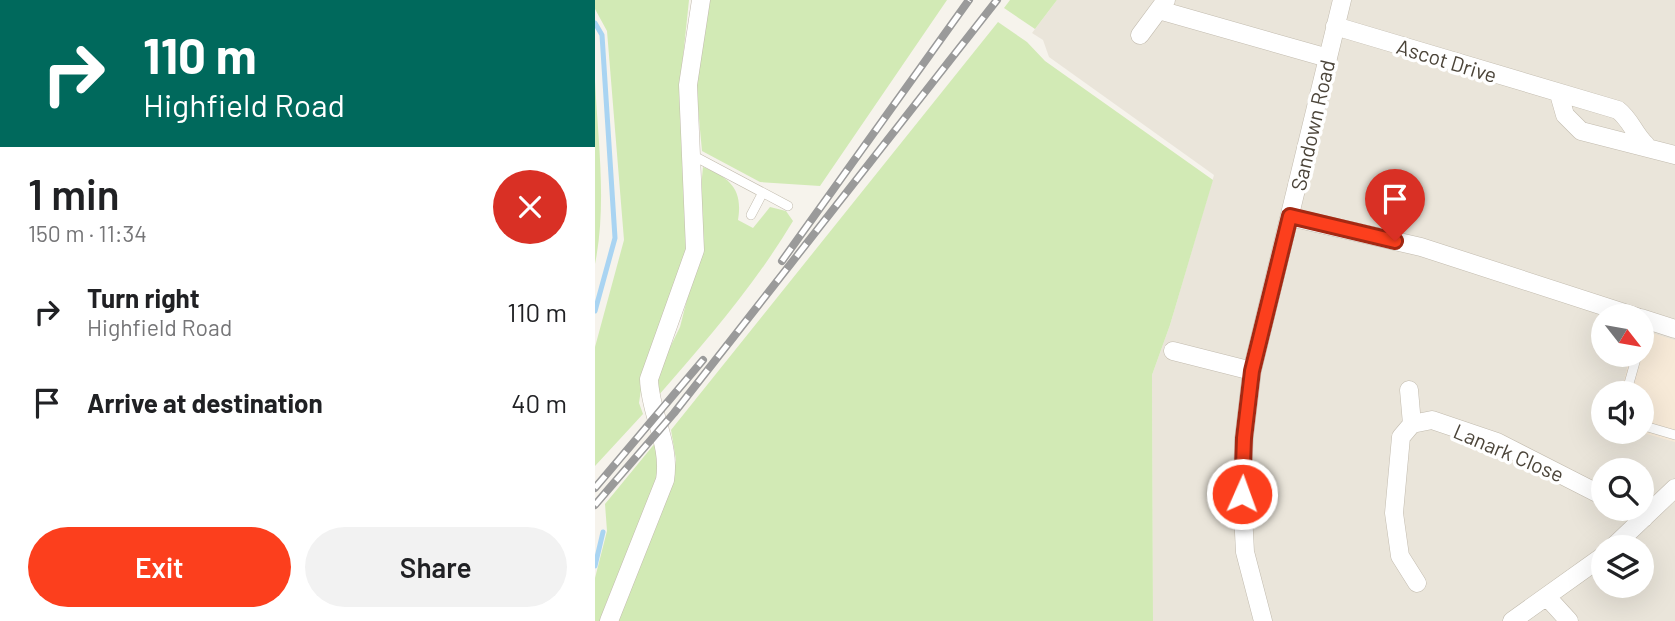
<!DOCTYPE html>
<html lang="en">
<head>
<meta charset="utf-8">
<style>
	:root { --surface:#fff; --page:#f2f2f2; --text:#202124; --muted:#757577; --accent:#fc3f1d }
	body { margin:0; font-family:Barlow,sans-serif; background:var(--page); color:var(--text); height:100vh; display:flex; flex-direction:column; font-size:26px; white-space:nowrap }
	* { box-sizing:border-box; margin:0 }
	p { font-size:23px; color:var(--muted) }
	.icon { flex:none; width:38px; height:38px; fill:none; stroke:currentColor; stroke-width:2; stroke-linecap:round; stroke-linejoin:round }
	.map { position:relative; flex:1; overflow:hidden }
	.panel { display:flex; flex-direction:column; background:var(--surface); width:595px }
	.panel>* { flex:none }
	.hud { background:#00695c; color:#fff; overflow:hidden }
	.needle { width:46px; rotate:121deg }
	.tools { position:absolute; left:996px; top:304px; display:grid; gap:14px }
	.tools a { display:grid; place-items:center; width:63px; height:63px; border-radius:50%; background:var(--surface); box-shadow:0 7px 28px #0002; font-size:35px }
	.pin { position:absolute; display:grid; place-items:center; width:60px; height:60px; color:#fff; margin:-72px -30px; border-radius:50% 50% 50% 0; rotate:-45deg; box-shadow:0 0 7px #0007 }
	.pin .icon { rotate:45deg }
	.me { position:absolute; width:77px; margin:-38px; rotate:2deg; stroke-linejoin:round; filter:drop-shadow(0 0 5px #0008) }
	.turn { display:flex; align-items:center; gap:24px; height:147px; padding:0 28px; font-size:32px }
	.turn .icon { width:91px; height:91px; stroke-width:2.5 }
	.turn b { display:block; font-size:49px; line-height:60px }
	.round { display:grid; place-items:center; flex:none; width:74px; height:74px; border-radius:37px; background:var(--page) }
	.headline { display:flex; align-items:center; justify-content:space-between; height:119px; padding:0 28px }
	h1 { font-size:42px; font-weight:600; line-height:52px }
	.action { display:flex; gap:14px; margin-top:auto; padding:14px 28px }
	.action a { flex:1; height:80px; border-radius:42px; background:var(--accent); color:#fff; font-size:28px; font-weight:600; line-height:80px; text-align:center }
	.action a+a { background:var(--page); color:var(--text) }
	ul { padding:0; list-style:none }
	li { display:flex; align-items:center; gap:21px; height:91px; padding:0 28px }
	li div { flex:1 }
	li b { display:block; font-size:26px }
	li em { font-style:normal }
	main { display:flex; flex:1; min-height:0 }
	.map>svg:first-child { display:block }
	.residential { fill:#eae5da; fill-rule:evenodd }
	.commercial { fill:#f7ead8 }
	.green { fill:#d2eab5 }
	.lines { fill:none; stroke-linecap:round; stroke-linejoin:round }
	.stream { stroke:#a9d4f2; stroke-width:5 }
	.service-casing { stroke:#c2bbae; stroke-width:10 }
	.minor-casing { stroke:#c2bbae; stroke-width:19 }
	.service { stroke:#fff; stroke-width:9 }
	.minor { stroke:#fff; stroke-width:18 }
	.rail-casing { stroke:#9a9a9a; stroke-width:8 }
	.rail { stroke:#fff; stroke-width:5; stroke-dasharray:16; stroke-linecap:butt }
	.route-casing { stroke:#a42913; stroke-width:18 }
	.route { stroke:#fc3f1d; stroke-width:12 }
	.labels { text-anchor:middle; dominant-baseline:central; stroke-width:7; stroke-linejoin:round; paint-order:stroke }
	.street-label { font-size:21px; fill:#4b4439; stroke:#fff }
</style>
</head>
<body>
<main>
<section class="panel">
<div class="hud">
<div class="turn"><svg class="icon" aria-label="right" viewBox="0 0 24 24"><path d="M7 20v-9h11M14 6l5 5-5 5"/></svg><div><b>110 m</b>Highfield Road</div></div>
</div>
<div class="headline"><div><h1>1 min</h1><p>150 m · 11:34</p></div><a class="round" style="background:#d93025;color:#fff"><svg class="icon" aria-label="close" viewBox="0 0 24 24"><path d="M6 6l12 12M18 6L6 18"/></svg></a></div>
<ul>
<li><svg class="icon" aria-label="right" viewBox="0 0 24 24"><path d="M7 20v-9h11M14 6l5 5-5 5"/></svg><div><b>Turn right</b><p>Highfield Road</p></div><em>110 m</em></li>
<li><svg class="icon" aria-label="arrive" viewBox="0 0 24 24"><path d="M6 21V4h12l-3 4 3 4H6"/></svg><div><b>Arrive at destination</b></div><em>40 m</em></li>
</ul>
<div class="action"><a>Exit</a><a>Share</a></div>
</section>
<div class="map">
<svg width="1080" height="621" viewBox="0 0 1080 621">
	<rect width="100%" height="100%" fill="#f6f3ec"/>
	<path class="residential" d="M462,0h618v621h-522l-1,-246 18,-50 44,-150 -165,-118 -6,-17 -11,-7zM1008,317h38v38h-38zM1008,394h38v38h-38zM1008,471h38v38h-38zM1008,548h38v38h-38z"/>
	<path class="commercial" d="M1047,330l33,10v102l-35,-10 1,-38h-20l9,-39h11z"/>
	<path class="green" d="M0,0h94l-9,86 7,169 -44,121 -4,27 4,11 -48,52v-119l29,-107 -17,-209 -12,-22z
		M112,0h240l-127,186 -60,-4 -58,-31 -6,-65z
		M415,0h47l-22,29 -31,-21z
		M403,22l29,20 18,19 168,119 -43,145 -18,50 1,246h-537l57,-143 3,-18 -5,-30z
		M0,81c3,60 12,124 0,183z
		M108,167c28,11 40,23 35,53l15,8 17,-21 16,4 7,10c-39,65 -86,119 -135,175l-5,-14 27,-55 12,-47z
		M61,442l4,33 -55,131 -2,15h-8v-43l12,-47 -2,-27z"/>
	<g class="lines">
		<path class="stream" d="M0,23l7,12 13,203 -20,73
			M0,566l8,-34"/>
		<g class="service-casing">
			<path id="service" d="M97,155l96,51
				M156,215l11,-21
				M1046,338l6,-18
				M1031,394l11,-39
				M1046,425l34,10"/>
		</g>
		<g class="minor-casing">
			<path id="minor" d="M564,10l169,48
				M740,26l283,84c13,10 16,24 28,35
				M545,35l26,-35
				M964,94l6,21 16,16 94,24
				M695,217l131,30 216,70
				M1046,318l34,11
				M578,351l79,20
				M814,390l3,34
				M1033,509l16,9
				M1017,548l63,-60
				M822,583l-17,-27 -6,-43 7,-76 11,-13 20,-4 65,22 106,54
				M953,598l21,23
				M14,621l56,-141c6,-37 -15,-65 -16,-101l46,-129 -7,-165 13,-85
				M668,621l-18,-69 -3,-58 2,-56 8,-67 90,-371
				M917,621l91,-65"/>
		</g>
		<use href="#service" class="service"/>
		<use href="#minor" class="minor"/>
		<g class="rail-casing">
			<path id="rail" d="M187,261l187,-261
				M0,488l108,-128
				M0,505l79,-92 323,-413"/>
		</g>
		<use href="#rail" class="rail"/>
	</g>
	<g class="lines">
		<g class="route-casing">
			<path id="route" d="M647,494l2,-56 8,-67 38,-155 105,25"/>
		</g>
		<use href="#route" class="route"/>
	</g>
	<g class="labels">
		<g class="street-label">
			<text transform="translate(852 60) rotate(17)">Ascot Drive</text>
			<text transform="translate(717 125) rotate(-77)">Sandown Road</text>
			<text transform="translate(914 452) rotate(23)">Lanark Close</text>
		</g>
	</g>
</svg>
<div class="tools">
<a><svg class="needle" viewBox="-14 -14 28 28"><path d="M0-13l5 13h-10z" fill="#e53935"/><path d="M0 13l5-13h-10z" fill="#757577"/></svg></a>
<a><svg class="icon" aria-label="sound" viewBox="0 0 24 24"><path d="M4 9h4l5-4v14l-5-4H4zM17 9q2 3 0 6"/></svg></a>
<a><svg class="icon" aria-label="search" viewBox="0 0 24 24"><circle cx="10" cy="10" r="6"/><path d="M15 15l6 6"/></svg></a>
<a><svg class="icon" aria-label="layers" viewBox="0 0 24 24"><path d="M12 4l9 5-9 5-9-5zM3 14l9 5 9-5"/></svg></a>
</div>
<div class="pin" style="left:800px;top:241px;background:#d93025"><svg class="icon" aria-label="arrive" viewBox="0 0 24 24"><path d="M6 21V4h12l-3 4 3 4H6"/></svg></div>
<svg class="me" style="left:647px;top:494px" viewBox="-20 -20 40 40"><circle r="17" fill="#fc3f1d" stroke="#fff" stroke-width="3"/><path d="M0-11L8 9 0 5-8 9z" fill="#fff"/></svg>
</div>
</main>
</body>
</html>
